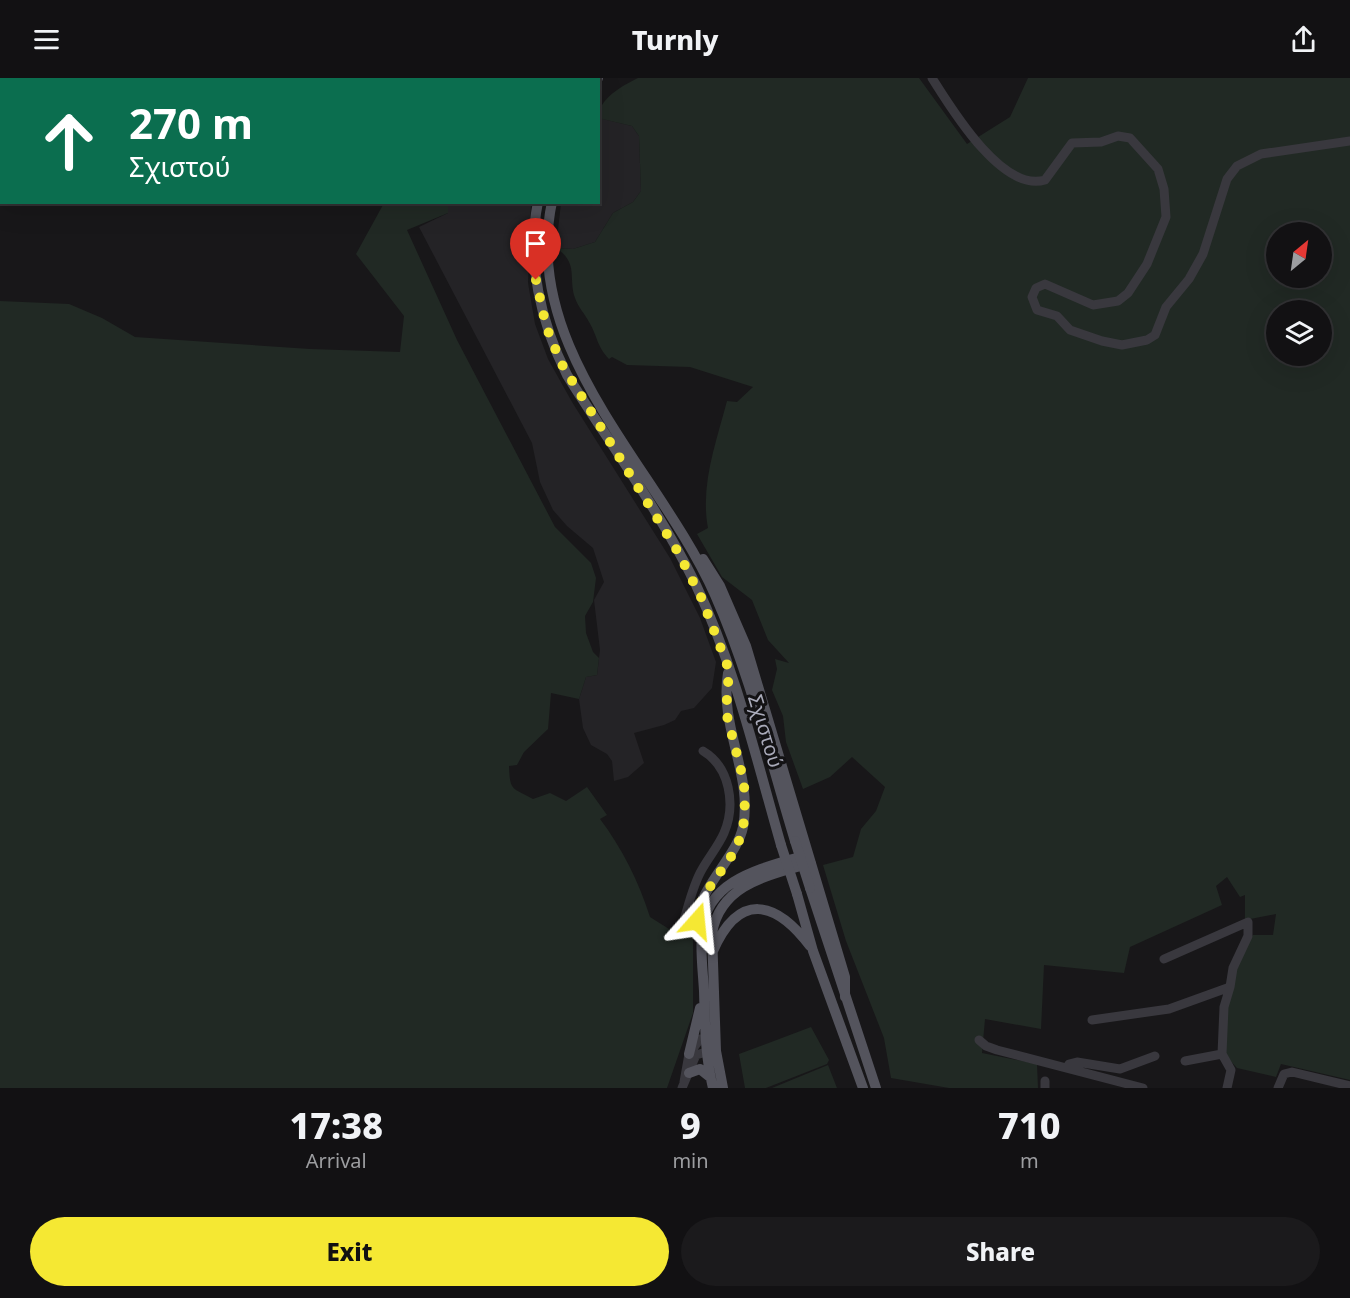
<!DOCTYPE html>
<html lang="en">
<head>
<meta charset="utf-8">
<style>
	:root { --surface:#121113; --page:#1b1a1c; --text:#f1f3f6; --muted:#9c9da0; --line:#313133; --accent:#f5e833 }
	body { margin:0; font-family:"Noto Sans",sans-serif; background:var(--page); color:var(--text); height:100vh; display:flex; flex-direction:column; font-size:22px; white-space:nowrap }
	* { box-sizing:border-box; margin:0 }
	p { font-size:20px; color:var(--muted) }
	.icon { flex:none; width:33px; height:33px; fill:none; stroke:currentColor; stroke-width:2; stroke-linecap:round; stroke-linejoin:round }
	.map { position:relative; height:1010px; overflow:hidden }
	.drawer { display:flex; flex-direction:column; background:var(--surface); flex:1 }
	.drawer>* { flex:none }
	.top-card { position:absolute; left:0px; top:0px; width:600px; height:126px; box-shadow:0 6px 24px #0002,0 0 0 2px var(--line); background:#0b6e4f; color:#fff; overflow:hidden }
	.needle { width:39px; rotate:29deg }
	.tools { position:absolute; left:1266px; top:144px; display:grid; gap:12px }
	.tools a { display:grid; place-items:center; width:66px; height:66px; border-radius:50%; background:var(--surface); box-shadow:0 6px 24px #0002,0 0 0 2px var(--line); font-size:30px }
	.pin { position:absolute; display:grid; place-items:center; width:51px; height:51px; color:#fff; margin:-62px -26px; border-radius:50% 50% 50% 0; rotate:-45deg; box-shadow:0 0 6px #0007 }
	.pin .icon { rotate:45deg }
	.me { position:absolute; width:66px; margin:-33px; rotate:18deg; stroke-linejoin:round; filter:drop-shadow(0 0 4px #0008) }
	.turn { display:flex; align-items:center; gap:21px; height:126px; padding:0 30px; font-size:27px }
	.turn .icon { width:78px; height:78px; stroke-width:2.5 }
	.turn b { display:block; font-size:42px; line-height:51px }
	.eta { display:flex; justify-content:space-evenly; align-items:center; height:102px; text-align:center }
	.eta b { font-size:36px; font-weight:800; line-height:42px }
	.action { display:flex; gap:12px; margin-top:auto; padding:12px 30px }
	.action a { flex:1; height:69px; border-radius:36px; background:var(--accent); color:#111; font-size:24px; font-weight:800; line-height:69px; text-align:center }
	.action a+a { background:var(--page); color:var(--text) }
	header { display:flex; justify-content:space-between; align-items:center; height:78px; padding:0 30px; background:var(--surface); font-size:27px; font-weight:800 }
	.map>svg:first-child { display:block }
	.built { fill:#242326 }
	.green { fill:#212924; fill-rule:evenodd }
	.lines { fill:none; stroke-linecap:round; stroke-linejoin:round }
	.minor { stroke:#39383e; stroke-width:9 }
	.major { stroke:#54545d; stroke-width:10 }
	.major-bridge { stroke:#54545d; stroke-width:10 }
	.route { stroke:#f5e833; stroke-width:10; stroke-dasharray:0 18 }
	.labels { text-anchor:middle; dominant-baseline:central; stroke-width:6; stroke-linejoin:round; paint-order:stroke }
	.street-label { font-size:20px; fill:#a9aab9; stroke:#131214 }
</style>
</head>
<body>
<header><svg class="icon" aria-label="menu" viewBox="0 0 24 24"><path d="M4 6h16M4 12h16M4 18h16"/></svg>Turnly<svg class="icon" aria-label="share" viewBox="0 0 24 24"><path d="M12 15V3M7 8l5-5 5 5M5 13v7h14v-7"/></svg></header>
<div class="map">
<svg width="1350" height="1010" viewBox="0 0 1350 1010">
	<rect width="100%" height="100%" fill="#181719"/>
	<path class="built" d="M599,40l33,8 7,10 2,55 -8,11 -20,11 -18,29 -22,7 -17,-1 5,-45 37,-1z
		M448,125h83l-3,80 7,41 13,35 24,43 98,156 30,60 16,44 -4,26 -18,20 -13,3 -6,9 -11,5 -30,8 10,30 -16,14 -14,4 -2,-20 -5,-7 -16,-9 -8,-17 -4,-29 7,-22 11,-2 3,-25 -6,-50 10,-18 -11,-34 -26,-22 -14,-16 -13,-28 -8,-39 -113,-216 29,-14z"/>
	<path class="green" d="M638,0h281l48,66 43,-27 18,-39h322v1002l-69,-16 -5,13 -39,-9 -11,-12 -1,-38 9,-42 9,-26 10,-15h20l3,-21 -31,6v-25l-5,2 -13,-20 -11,9 6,19 -92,42 -6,26 -80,-8 -3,64 -56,-10 -3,34 55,11 1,24h-89l-58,-10 -7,-40 -38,-97 -23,-76 30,-8 8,-28 15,-18 9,-24 -33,-30 -22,20 -27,12 -17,-47 -3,-26 -11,-26 5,-21 -2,-10 14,4 -21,-23 -16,-40 -30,-23 -25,-43 11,-6c-8,-43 8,-85 19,-127l10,1 16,-15 -63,-20 -63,-2 -15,-8 -3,2c-13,-14 -11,-22 -20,-37 -4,-8 -11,-15 -14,-24 -7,-20 4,-35 -19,-50l17,1 22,-7 18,-29 20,-11 8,-11 -2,-55 -7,-10 -34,-8c1,-20 24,-32 40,-40zM1276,154h46v46h-46zM1276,232h46v46h-46z
		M384,125h64v10l-41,17 50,110 98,187 36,36 5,15 -3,24 -8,14 1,17 7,19 6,6 -2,17 -11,2 -7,22 -28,-6 -3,36 -24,23 -7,13 -8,1c1,26 3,21 24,33l17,-6 16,8 21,-14 20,28 -7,4c22,29 39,63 50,98l19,12 8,-4 16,6v82l-26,75h-667v-787l69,3 33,14 33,19 175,12 90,3 4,-36 -48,-62z
		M811,949l18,33 -2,4 -61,24h-21l-6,-34z
		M828,987l9,23h-65z"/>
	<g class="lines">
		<path class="minor" d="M932,0c19,30 70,115 113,102l27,-37 29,-1 17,-6 12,2 28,31 6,20 2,28 -19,47 -19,29 -10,8 -25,4 -48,-21 -9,4 -4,9 5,13 20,6 13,14 32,11 20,4 25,-5 8,-5 11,-28 23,-28 14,-25 24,-75 10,-13 24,-12 89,-13
			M702,862l-17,-23c4,-15 8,-30 15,-44 7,-14 18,-26 24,-40 12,-28 6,-66 -21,-82
			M1164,881l84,-37v14l-15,32 -3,19
			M1092,942l77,-11 61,-22 -6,20 -2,47 9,16 -4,18
			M979,962l7,6 11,4 146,38
			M1185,983l37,-7
			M1067,990l2,-4 8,-2 43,7 35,-13
			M1045,1003v7
			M684,1004l5,-28 11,-15h5
			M682,1010l14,-33 10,-3
			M1278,1010l6,-14 8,-2 58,14"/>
		<path class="major" d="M582,2l1,-2
			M597,2l1,-2
			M538,124c-12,59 3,121 29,173 43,69 93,136 129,210 39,82 60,173 85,260
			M552,124c-32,149 108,268 163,393 35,79 55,164 80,246
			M703,481l17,27 26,60 99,331v20
			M810,810l66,200
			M797,816l16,57 50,137
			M700,852c-14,-30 37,-71 43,-103 10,-53 -24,-100 -15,-154
			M713,873c26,-59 62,-51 97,-5
			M689,976l11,-46
			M689,995l11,-4 10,8
			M713,1010c-8,-32 -8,-64 -9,-97 -1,-19 -4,-40 -2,-60 5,-53 63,-63 104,-76
			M723,1010l-7,-37 -4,-118c9,-50 58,-58 99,-70"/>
		<path class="major-bridge" d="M795,763l15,47
			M781,767l16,49"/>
	</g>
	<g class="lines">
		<path class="route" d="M536,202l10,46 15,37 117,189 24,47 27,71 -3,42 18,70 1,36 -8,30 -30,43 -7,13 -3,17"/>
	</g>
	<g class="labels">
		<g class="street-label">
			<text transform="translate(766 653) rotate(73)">Σχιστού</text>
		</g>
	</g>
</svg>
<div class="tools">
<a><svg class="needle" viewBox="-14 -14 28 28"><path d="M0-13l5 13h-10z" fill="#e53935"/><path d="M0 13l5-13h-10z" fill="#9c9da0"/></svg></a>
<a><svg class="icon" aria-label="layers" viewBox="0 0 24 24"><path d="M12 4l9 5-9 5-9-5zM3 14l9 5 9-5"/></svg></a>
</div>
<div class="pin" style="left:536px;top:202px;background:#d93025"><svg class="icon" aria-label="arrive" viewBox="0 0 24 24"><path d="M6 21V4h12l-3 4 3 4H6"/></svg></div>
<svg class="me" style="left:697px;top:843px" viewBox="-20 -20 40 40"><path d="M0-17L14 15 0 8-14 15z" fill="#f5e833" stroke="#fff" stroke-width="4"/></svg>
<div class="top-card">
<div class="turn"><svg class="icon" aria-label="ahead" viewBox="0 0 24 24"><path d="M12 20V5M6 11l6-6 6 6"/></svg><div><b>270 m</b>Σχιστού</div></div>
</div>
</div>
<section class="drawer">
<div class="eta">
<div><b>17:38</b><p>Arrival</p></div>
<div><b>9</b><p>min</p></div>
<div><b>710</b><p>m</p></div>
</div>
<div class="action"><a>Exit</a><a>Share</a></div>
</section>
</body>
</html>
